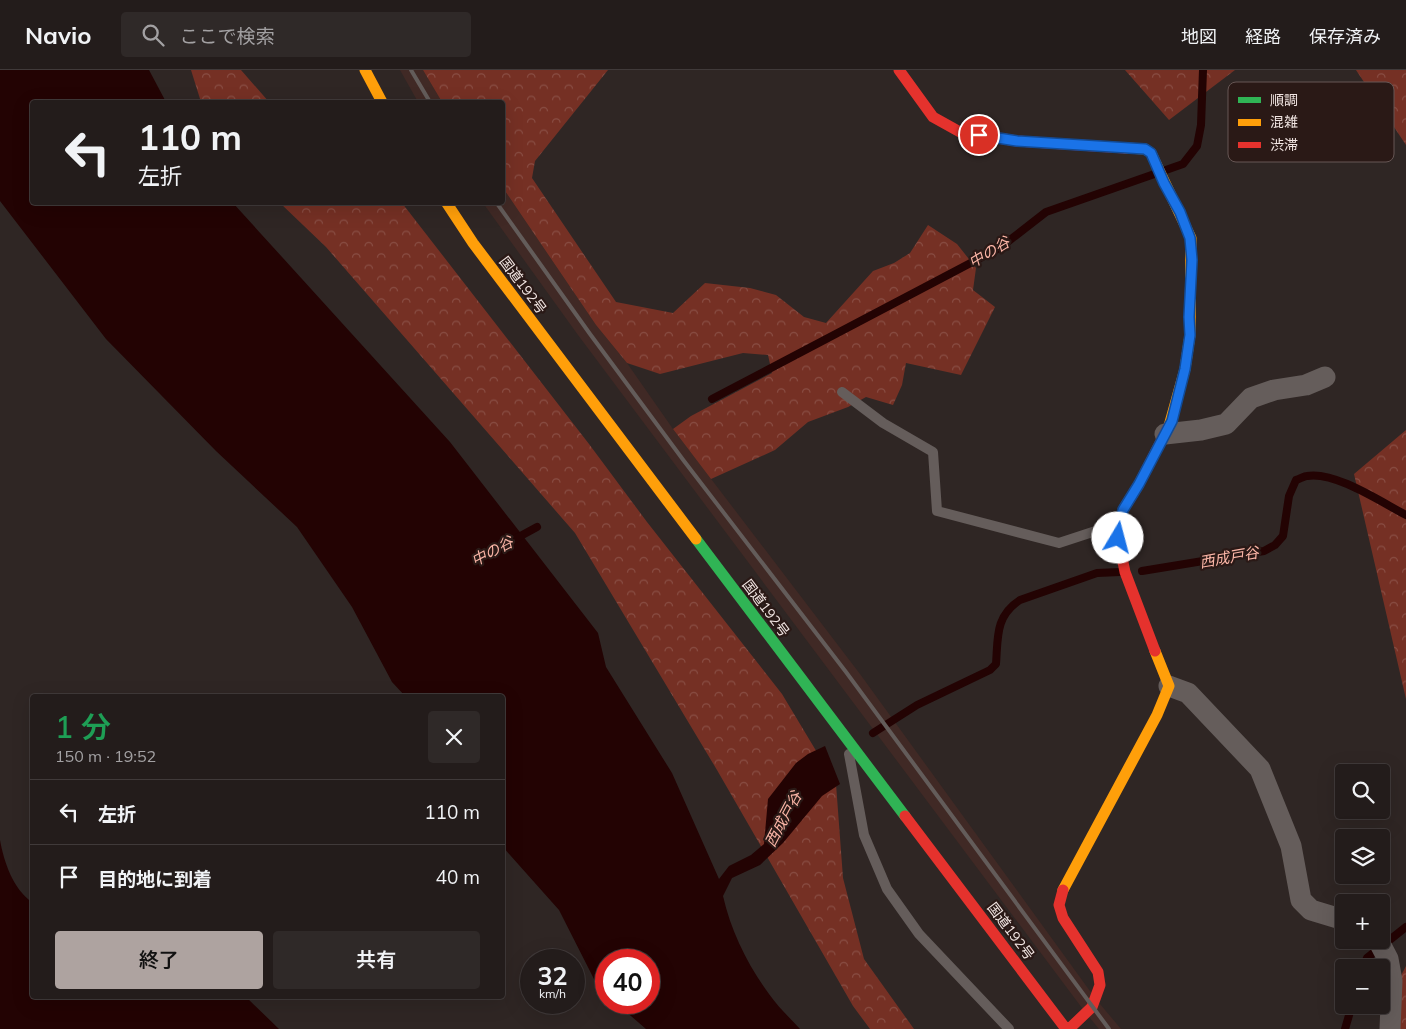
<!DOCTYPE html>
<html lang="ja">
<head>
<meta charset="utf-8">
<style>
	:root { --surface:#231c1b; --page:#2f2928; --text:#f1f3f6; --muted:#a3a1a3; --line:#403a3a; --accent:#aea3a0 }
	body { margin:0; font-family:Mulish,"Noto Sans JP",sans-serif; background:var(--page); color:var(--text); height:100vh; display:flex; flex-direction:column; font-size:19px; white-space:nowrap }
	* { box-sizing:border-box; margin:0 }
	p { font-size:16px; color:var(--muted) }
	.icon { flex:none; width:28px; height:28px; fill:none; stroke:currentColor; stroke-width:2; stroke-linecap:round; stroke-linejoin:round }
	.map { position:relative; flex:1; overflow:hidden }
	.sheet { position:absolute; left:30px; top:624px; width:475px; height:305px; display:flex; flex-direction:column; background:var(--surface); border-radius:5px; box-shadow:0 5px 20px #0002,0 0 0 1px var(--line) }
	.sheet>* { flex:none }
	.top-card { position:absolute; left:30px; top:30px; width:475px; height:105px; border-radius:5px; box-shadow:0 5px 20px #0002,0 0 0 1px var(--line); background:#231c1b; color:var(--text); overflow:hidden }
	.tools { position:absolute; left:1335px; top:694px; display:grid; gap:10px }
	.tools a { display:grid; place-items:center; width:55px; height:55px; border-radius:5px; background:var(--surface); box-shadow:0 5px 20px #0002,0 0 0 1px var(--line); font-size:25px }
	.speed { position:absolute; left:520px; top:879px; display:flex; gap:10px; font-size:25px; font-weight:700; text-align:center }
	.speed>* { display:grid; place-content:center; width:65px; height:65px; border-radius:50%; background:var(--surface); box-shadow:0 5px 20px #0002,0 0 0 1px var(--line); line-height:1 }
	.speed small { font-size:12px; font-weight:400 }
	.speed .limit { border:8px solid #d22; background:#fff; color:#111 }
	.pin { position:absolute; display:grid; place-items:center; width:42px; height:42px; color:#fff; margin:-21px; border:2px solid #fff; border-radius:50%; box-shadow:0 1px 5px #0007 }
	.me { position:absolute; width:55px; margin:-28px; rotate:8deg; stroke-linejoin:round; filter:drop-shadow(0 0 4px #0008) }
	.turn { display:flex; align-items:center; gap:18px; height:105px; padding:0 25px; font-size:22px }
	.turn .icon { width:65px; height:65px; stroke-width:2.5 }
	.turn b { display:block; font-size:35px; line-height:42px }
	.round { display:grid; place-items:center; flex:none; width:52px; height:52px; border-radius:5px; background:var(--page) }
	.summary { display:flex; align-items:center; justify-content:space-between; height:85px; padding:0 25px }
	h1 { font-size:30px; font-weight:600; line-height:38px; color:#1e9e55 }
	.cta { display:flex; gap:10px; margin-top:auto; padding:10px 25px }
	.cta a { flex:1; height:58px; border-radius:5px; background:var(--accent); color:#111; font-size:20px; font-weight:600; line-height:58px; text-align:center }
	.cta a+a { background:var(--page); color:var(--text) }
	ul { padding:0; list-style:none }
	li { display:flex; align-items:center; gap:15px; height:65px; padding:0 25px; border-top:1px solid var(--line) }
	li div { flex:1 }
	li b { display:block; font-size:19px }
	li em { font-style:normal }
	header { display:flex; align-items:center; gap:30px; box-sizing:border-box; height:70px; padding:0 25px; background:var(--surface); border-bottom:1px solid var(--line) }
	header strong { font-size:24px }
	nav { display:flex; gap:28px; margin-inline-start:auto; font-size:18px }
	.search { width:350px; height:45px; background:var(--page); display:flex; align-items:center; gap:12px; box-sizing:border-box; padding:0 18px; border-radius:5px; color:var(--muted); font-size:19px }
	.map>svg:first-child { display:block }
	.built { fill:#402925 }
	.forest { fill:url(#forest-crowns) }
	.water { fill:#230303 }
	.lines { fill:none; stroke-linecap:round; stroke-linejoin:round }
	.stream { stroke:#230303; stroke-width:8 }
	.lane { stroke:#655d5b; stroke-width:10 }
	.street { stroke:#655d5b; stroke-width:21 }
	.fast { stroke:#30b455; stroke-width:11 }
	.slow { stroke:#ff9f0a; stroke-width:11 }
	.jam { stroke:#e5322d; stroke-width:11 }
	.rail { stroke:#635c5a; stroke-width:4 }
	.route-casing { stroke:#114b97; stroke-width:12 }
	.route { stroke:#1a73e8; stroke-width:9 }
	.labels { text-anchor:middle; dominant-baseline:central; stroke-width:4.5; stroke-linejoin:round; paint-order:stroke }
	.street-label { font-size:14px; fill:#f2e6e3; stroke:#2a1916 }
	.water-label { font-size:15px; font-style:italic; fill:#fcb6a7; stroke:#2a1916 }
	.key { fill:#2a1916; stroke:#665654; stroke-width:1 }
	.key-label { font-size:14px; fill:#f2e6e3 }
</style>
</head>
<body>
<header>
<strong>Navio</strong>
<div class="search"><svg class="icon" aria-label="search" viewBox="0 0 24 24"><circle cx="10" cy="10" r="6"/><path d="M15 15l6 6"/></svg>ここで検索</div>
<nav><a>地図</a><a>経路</a><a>保存済み</a></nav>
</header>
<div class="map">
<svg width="1406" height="959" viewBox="0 0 1406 959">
	<defs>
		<pattern id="forest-crowns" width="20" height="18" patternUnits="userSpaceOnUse" patternTransform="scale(1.25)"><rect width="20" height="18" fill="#753024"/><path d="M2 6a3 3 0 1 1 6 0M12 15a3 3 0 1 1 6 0" fill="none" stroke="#894e44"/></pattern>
	</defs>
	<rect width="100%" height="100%" fill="#2f2624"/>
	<path class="built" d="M400,0h23l19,32h-24z
		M503,118l93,137 31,38 46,66 187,245 235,324 26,31h-22l-14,-17 -507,-677 -95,-132 19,-1z"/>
	<path class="forest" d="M191,0h50l28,32h-68z
		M423,0h185l-73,91 -3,17 84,124 57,11 32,-30 45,5 26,7 28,22 22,6 47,-52 21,-8 16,-10 18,-28 29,19 19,24 -3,22 22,17 -34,68 -55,-12 -4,22 -9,20 -27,-8 -18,10 -40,15 -33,28 -64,29 -38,-50 18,-13 81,-43 -4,-18 -25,-2 -83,21 -33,-11 -31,-38 -93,-137 -1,-86h-60z
		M1125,0h110l-66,50z
		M1356,0h50v75z
		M280,133h122l187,241 58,78 135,172 54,90 7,94 21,81 50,70h-44l-17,-23 -136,-236 -142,-237 -249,-286z
		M1406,360v269l-52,-225z
		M1406,896v63h-6l-8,-36z"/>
	<path class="water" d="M0,0h149l17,32h-134v100l201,1 217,239 148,191 8,34 66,106 47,106 10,-13 22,-11 13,-11 4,-45 28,-36 12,-9 17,-8 15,38 -18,12 -39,47 -23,22 -28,13 -9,18c8,35 24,68 46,98 9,13 21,24 31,35h-154l-30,-26 33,-1v-42h-43v33l-10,-10 -37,-73 -56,-63 -1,-151h-97l-13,-14 -40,-75 -55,-80 -81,-76 -110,-112 -106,-138z
		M0,770c4,22 13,49 32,62v94h213l34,33h-279z"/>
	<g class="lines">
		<path class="stream" d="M712,329l289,-152 45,-35 137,-48 14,-18 4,-21 2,-55
			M515,469l22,-12
			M1142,501l122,-20 11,-6 8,-9 6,-40 7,-16c4,-1 8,-4 11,-4 28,-5 74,26 99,39
			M873,663l44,-28 73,-35 6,-6c2,-26 -1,-48 24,-64l77,-27 23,-1
			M1363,898l4,-10 39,-31
			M1345,959l7,-24"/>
		<path class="lane" d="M842,322l41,31 50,29 4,59 122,32 58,-19
			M849,684l15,81 23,54 32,45 90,95"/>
		<path class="street" d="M1165,364l36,-4 25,-6 25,-26 23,-8 32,-5 19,-8
			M1169,616l19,7 72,76 31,77 10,54 10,10 33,10
			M1378,870l10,19 4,22 -2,48"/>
		<path class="fast" d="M696,469l209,277"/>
		<path class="slow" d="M365,0l17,32
			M1125,78l20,1 6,4 40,85 -1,97 -5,34 -16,57
			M446,132l27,41 223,296
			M1063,820l94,-175 12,-29 -14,-35"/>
		<path class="jam" d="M899,0l34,47 27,15 57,9 108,7
			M1155,581l-30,-79 -7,-34 5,-28 16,-26 30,-58
			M905,746l161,213
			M1063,820l-4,15 4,13 35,54 2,13 -8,22 -23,22"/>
		<path class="rail" d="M411,0l19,32
			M496,132l94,132 94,127 162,211 263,357"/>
	</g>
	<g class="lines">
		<g class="route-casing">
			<path id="route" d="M979,65l38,6 128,8 6,4 13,30 16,29 10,26 2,22 -3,57 1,18 -5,34 -13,52 -33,63 -16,26 -5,28"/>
		</g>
		<use href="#route" class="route"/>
	</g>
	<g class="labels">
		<g class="street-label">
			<text transform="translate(523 215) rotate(53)">国道192号</text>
			<text transform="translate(766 538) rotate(53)">国道192号</text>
			<text transform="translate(1011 861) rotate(53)">国道192号</text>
		</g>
		<g class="water-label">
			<text transform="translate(989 182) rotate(-31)">中の谷</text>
			<text transform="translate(492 481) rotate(-28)">中の谷</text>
			<text transform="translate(1229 487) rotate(-10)">西成戸谷</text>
			<text transform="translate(783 749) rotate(-62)">西成戸谷</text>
		</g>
	</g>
	<rect x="1228" y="12" width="166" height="80" rx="8" class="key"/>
	<rect x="1238" y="27" width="23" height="6" fill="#30b455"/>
	<rect x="1238" y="49" width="23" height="7" fill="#ff9f0a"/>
	<rect x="1238" y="72" width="23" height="6" fill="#e5322d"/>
	<g class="key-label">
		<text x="1270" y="35">順調</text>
		<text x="1270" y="57">混雑</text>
		<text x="1270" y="80">渋滞</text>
	</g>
</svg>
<div class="tools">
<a><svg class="icon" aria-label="search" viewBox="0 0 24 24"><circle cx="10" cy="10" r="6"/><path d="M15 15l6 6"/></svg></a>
<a><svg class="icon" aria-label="layers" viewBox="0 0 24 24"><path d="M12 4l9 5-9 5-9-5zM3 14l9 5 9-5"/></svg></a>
<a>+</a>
<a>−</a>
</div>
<div class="speed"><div>32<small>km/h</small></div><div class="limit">40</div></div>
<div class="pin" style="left:979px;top:65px;background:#d93025"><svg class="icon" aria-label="arrive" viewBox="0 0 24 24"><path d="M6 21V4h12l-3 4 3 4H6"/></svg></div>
<svg class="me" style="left:1118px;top:468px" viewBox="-20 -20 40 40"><circle r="19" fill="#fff"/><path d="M0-13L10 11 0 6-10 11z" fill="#1a73e8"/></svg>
<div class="top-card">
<div class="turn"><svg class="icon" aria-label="left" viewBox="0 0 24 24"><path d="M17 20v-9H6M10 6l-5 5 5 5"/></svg><div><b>110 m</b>左折</div></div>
</div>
<section class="sheet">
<div class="summary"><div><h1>1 分</h1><p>150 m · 19:52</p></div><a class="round"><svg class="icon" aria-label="close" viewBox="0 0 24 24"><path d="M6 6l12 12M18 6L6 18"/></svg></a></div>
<ul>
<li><svg class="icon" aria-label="left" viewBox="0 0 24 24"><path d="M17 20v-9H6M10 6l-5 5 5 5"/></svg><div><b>左折</b></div><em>110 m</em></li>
<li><svg class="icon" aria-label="arrive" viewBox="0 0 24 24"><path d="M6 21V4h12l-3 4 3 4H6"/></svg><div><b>目的地に到着</b></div><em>40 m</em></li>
</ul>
<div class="cta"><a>終了</a><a>共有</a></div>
</section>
</div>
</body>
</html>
